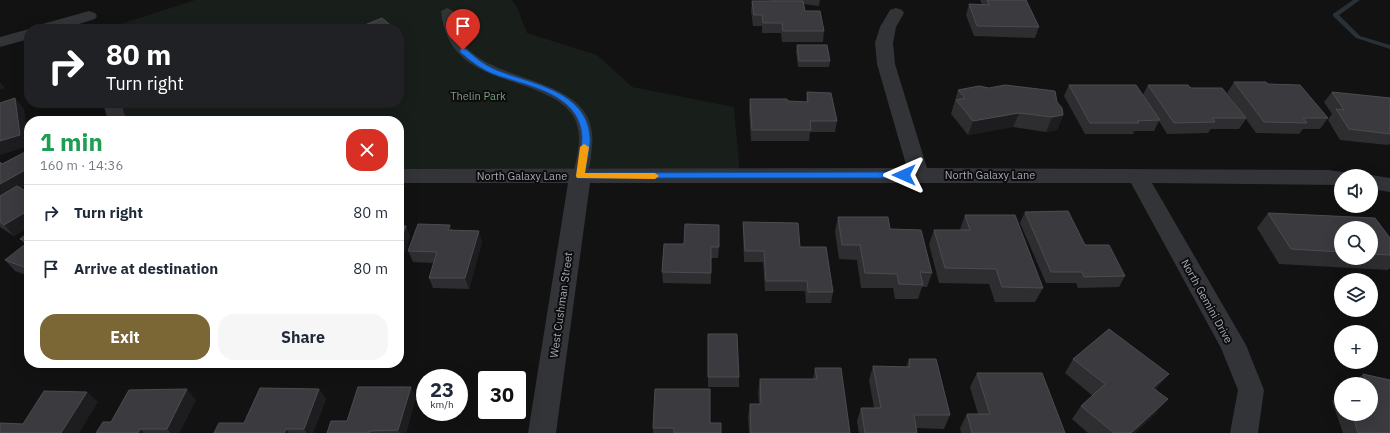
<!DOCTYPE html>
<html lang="en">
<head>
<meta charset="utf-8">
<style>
	:root { --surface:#fff; --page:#f6f6f7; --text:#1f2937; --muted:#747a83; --line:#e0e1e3; --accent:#7b6735 }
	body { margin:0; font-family:"IBM Plex Sans",sans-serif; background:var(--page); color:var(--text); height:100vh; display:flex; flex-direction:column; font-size:15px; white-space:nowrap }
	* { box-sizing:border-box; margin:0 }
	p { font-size:13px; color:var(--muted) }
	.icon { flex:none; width:22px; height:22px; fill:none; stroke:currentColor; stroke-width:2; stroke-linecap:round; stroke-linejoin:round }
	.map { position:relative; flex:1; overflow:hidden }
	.side { position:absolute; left:24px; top:116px; width:380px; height:252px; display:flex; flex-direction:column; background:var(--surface); border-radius:16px; box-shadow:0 4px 16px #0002 }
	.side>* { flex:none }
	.top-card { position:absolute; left:24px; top:24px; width:380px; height:84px; border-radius:16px; box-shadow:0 4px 16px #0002; background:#202124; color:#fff; overflow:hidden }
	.buttons { position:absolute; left:1334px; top:169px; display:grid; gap:8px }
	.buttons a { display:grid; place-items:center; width:44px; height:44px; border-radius:50%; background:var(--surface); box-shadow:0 4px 16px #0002; font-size:20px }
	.speed { position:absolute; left:416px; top:369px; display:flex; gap:8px; font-size:20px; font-weight:700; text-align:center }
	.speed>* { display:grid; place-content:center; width:52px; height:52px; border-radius:50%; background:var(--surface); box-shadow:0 4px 16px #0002; line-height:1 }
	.speed small { font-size:10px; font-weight:400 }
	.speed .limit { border:2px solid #111; border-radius:6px; background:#fff; color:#111 }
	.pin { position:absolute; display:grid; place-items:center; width:34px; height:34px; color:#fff; margin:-41px -17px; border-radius:50% 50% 50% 0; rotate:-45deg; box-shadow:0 0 4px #0007 }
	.pin .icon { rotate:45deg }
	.me { position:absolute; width:44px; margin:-22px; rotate:270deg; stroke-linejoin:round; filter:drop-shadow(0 0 3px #0008) }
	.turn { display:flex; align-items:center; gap:14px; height:84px; padding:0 16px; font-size:18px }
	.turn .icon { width:52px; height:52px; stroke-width:2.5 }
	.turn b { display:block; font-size:28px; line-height:34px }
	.round { display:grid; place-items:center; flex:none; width:42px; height:42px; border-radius:16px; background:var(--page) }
	.overview { display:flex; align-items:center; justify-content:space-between; height:68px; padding:0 16px }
	h1 { font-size:24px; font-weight:700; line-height:30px; color:#1e9e55 }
	.cta { display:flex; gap:8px; margin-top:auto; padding:8px 16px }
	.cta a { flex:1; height:46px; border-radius:16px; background:var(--accent); color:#fff; font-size:16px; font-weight:700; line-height:46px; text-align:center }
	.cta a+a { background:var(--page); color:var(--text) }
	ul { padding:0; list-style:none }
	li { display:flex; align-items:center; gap:12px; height:56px; padding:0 16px; border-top:1px solid var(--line) }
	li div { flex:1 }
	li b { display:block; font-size:15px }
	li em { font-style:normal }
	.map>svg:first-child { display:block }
	.green { fill:#181e19 }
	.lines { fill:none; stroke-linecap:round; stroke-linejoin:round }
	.stream { fill:#293036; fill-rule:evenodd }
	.service { fill:#333438; fill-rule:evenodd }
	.minor { fill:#333438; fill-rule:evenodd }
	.wall { fill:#2e2e31; fill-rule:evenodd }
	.shaded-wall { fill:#1d1d1f }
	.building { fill:#3b3b3f; stroke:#4b4c51 }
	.route { fill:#1a73e8; stroke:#114b97 }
	.slow { fill:#f59e0b }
	.labels { text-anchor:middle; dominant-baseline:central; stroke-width:4; stroke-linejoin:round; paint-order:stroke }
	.park-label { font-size:11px; fill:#7b9e7e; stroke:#0d0d0e }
	.street-label { font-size:11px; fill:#a4a8b3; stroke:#0d0d0e }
</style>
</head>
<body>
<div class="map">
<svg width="1390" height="433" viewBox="0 0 1390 433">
	<rect width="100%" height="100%" fill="#121213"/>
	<path class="green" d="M195,0h316l5,5 11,28 70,22 35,32 102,20 6,68 -341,1v-55h-280l-7,-18h287v-74h-294z"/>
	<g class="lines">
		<path class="stream" d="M1353,0h7l-21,15 21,21 30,9v4l-34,-11 -23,-22v-2z"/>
		<path class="service" d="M447,8l6,3c0,7 0,14 3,21 25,58 145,37 136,115 -1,10 -2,24 -7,32l-5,2 -5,-2 -2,-3c3,-18 10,-36 3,-54 -3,-9 -12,-17 -20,-22 -46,-27 -108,-21 -115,-89z"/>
		<path class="minor" d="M896,8l6,2 2,3 -8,14 -3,16 2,21 32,104 402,2 19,3 2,3h-9v9l-189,-2 94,162 18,45 -6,43h-28l8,-43 -17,-42 -90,-165h-541l-34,250h-28l40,-250h-169v-14l508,-1 -30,-104 -2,-21 5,-16 10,-17z
			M89,11l6,2 2,3 -2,3 -32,10h-26l2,-4z
			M29,29v10l-29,8v-10z
			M103,103h18l4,13 4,5h-21z
			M1371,175l19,3v14l-19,-3v-13h-4z"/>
	</g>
	<path class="wall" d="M765,0h55l-1,6 -16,-2 2,7 19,20 -1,11h-41l-1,-9h-19v-7h-9l-2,-15 1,-10h20z
		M980,0h46l13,27 -4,11 -61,-2 -8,-21 3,-11h13z
		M797,45l33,16 -1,6h-31l-2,-16z
		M1234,82l34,2 60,34 -8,11h-17l-4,5 -43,-1 -10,-14 -7,10h-28l-3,4 -41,1 -8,-13 -5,10h-20l-1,3h-48l-21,-38 5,-11 74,10 5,-10 43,3 48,21 -12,-16z
		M958,90l99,12 6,13 -6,15 -11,2 -33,-5 -45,8 -17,-21z
		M807,92l30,29 -2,11h-25l-1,9h-58l-2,-31 1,-11 38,2 18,1z
		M1332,92l58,6v45l-2,2 -48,-5 -12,-20 4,-6 -8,-12z
		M0,162l21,26 7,4h1v35l-15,9 -14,-9z
		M1025,212l60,33 40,31 -6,11 -41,1 -2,-5h-30l-26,-60z
		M1268,213l107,5 15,20v30l-2,2 -109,-6 -22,-36zM1341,228h30v30h-30z
		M965,215l78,73 -8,14h-40l-6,-18 -50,-1 -10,-39 5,-14h26z
		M838,217l52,12 42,44 -5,14h-5l-4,12h-23l-2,-11h-32l-4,-28 -18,-1 -4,-28z
		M743,222l57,25 33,45 -2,11h-25l-1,-12h-40l-2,-29h-19l-1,-29z
		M450,225l2,5 30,12 -13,47 -36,-1 -4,-10 5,-15 -21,-1 -5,-11z
		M399,226h7l4,11 -8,22h-3z
		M29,232v44l-14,-5 -10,-11 20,-16 -5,-5z
		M684,244l35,3 -1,11h-7v26l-48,-1 -1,-11z
		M708,334l31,43v10h-31z
		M909,359l41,56 -6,14 -28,-1 1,5h-58l-2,-12 4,-13h13l-5,-28 4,-14 33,1z
		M1073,359l85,28 -2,3v23l-21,20h-47l-16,-14 9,-13 12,-10 -28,-23z
		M815,368l35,65h-101l-1,-16 2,-13h9l-1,-12 2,-13h53z
		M977,373l88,60h-104l-1,-5 7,-14h11l-8,-27z
		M1363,374l27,6v53h-47l-11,-32 9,-9v22h30v-30h-19z
		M319,389l7,10 -13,34h-99l30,-10z
		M416,397l-10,36h-79l20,-12z
		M196,400l-17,33h-83l15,-11z
		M710,423l11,10h-68v-5z"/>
	<path class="shaded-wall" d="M0,82l5,6 -5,2z
		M15,98l9,11 5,37 -29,9v-14z
		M1019,113l-6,14 -45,8 5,-14z
		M1063,115l-6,15 -11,2 6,-15z
		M29,168v16l-29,16v-16z
		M29,210v17l-15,9 -10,-11z
		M450,225l4,11 -6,-6z
		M406,226l4,11 -8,22 -3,-7v-8z
		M479,231l3,11 -13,47 -4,-11z
		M1169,374l-11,13 -16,15 11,-14z
		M411,387l5,10 -10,36h-6l-2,-3z
		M187,389l9,11 -17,33h-8l-4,-4z
		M319,389l7,10 -13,34h-6l-3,-4z
		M87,392l11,10 -19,31h-18z
		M1168,399l-12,14 -21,20h-4z
		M140,429l4,4h-6z
		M286,429l3,4h-5z"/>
	<path class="building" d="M987,0h39l13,27 -62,-1 -8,-22 20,1z
		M752,1h51l2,10h15l4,20h-41l-1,-8h-19l-1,-8h-8z
		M382,18l12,10 -3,1h-36z
		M797,45h30l3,16h-31z
		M1234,82h32l2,2 32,1 28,33h-25l4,5 -43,-1z
		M1005,85l50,6 2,11 5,6 1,7 -11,2 -33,-4 -46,8 -17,-21 9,-2 -7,-8 21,-4 10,2z
		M1069,85h67l24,35 -23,1 2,2h-49z
		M1148,85h40l3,3h31l24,30h-34l3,4 -41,1z
		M807,92l24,1 6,28h-27l1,9h-59l-2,-31h37l1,2 20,1z
		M1332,92l58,6v36l-41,-5 -13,-20 8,1z
		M15,98l5,37 -20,6v-38z
		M27,151l2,2v15l-29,16v-22l2,2z
		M17,186l11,6h1v18l-25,15 -4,-3v-26z
		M1068,211l17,34h24l16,31 -41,1 -2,-5h-31l-26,-60z
		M1268,213l107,5 15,20v17l-19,-1v-26h-30v24l-50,-3z
		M965,215h50l28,73 -41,-1 -6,-18 -51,-1 -11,-38h36z
		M838,217h50l2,12 31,1 11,43 -12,-1 3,13 -24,-1 -2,-10 -32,-1 -5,-28h-18z
		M743,222l55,1 2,24h26l7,45h-25l-1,-11h-41l-2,-30h-19z
		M418,224l32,1 -2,5 31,1 -14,47h-36l8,-26 -29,-1z
		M685,224l34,1v22h-8v26l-49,-1 2,-28h20z
		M399,226h7l-7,18z
		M29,232v37l-24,-9 23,-18 -8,-3z
		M1109,329l60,45 -16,14 15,11 -37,34h-17l-33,-27 24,-22 -32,-25z
		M708,334h29l2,43h-31z
		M909,359h27l14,56h-36l3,18h-52l-4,-25h20l-8,-42 37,1z
		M815,368h26l9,65h-99l-1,-29h11l-1,-25h57z
		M977,373h65l23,60h-93l-5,-19h23z
		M1363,374l27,6v53h-32l-6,-19h19v-18h1l-1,-2v-10h-4z
		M358,387h53l-13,43 -29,1v2h-42l4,-12h16z
		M260,388l59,1 -15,40h-18l-2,4h-70l5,-10h25z
		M187,389l-20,40h-27l-2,4h-42l7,-11h8l18,-32z
		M655,389h55v34h11v10h-47v-5h-21z
		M44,391l43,1 -26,41h-61v-10l23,1z"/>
	<path class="route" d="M463,48c5,2 8,6 12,9 7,6 16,11 24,14 33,13 88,20 91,66 1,11 -4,25 -5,36l319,-1 5,3 -5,3h-327l-1,-2c2,-12 6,-27 6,-39 -2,-45 -57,-51 -89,-63 -12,-5 -23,-13 -33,-22v-3z"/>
	<path class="slow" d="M584,144l5,3 -4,26h70l4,3 -4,3 -78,-1 -1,-2 4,-29z"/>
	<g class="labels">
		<g class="park-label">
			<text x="478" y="96">Thelin Park</text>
		</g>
		<g class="street-label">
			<text x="990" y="175">North Galaxy Lane</text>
			<text x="522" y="176">North Galaxy Lane</text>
			<text transform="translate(1207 301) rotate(61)">North Gemini Drive</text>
			<text transform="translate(561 305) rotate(-82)">West Cushman Street</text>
		</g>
	</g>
</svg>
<div class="buttons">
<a><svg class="icon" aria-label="sound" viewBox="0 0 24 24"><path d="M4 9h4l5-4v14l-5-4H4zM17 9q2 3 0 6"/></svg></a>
<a><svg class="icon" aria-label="search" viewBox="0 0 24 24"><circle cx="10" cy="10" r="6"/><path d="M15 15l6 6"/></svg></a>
<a><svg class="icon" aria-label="layers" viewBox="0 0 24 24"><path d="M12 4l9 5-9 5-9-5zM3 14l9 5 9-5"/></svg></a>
<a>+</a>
<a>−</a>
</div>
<div class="speed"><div>23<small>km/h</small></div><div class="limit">30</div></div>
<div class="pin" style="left:463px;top:50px;background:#d93025"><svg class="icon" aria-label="arrive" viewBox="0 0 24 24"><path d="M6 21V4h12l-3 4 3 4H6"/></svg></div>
<svg class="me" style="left:904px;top:175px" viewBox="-20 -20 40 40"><path d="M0-17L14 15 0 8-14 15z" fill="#1a73e8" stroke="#fff" stroke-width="4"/></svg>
<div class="top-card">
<div class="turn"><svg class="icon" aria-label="right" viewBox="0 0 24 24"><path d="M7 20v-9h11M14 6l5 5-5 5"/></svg><div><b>80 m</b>Turn right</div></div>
</div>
<section class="side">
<div class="overview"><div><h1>1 min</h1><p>160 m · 14:36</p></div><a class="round" style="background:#d93025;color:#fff"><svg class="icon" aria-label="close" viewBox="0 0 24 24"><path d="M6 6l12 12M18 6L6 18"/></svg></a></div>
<ul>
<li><svg class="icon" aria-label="right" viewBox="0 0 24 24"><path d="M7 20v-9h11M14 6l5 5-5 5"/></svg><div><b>Turn right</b></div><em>80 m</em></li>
<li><svg class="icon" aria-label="arrive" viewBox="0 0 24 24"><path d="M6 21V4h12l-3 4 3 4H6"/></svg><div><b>Arrive at destination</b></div><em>80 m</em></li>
</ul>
<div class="cta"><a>Exit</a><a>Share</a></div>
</section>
</div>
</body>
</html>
